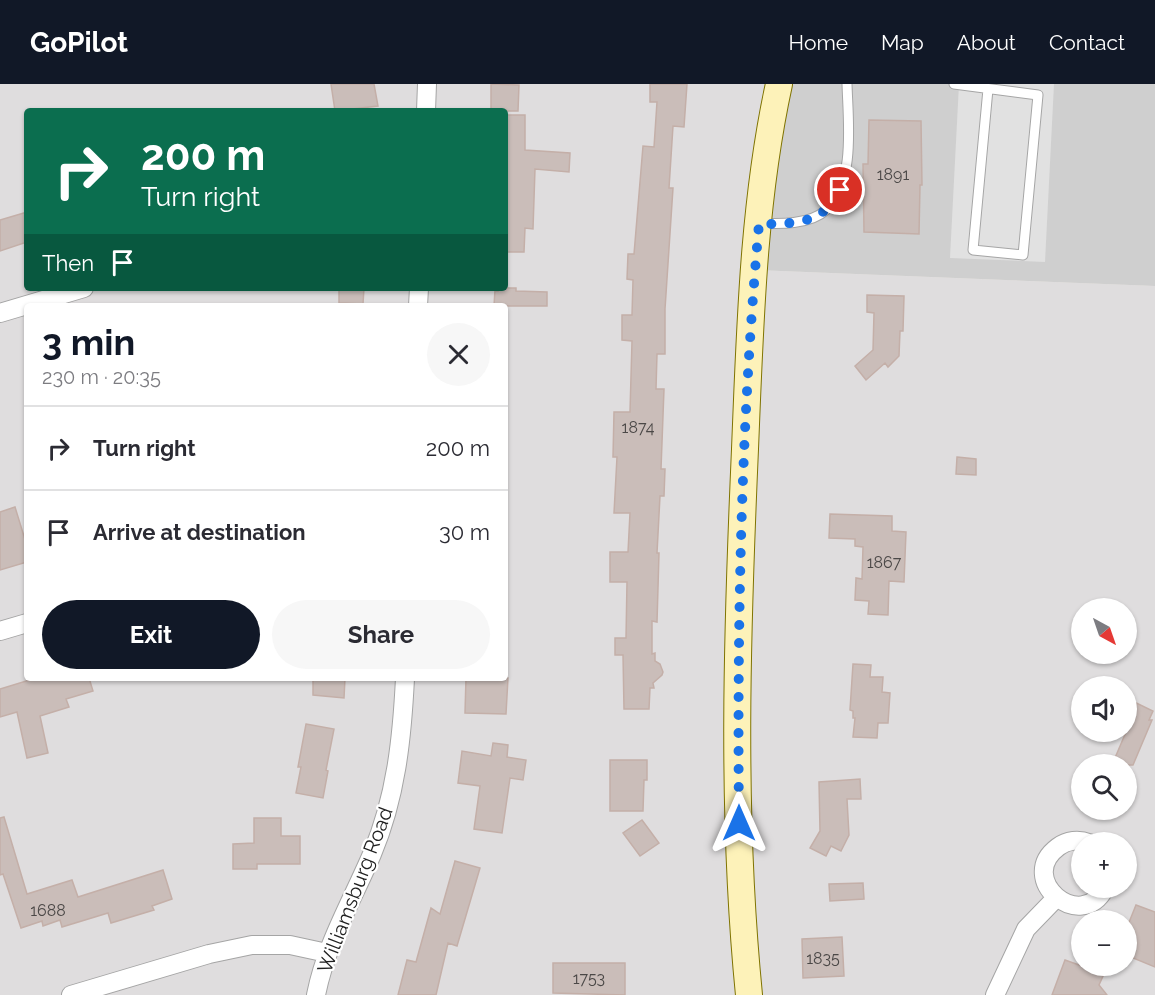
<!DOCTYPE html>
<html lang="en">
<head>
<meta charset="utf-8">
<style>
	:root { --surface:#fff; --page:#f7f7f7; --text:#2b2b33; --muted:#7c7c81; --line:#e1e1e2; --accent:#111827 }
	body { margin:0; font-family:Raleway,sans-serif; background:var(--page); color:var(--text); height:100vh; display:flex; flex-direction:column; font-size:22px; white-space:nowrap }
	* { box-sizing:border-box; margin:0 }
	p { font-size:20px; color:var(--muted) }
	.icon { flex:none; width:33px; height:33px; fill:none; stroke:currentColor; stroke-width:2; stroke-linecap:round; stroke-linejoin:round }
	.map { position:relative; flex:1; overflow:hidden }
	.sheet { position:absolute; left:24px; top:219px; width:484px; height:378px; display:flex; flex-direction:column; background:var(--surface); border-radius:6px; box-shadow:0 2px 4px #0004 }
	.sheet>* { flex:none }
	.top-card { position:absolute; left:24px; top:24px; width:484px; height:183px; border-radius:6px; box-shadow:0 2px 4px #0004; background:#0b6e4f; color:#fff; overflow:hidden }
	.needle { width:39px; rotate:140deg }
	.tools { position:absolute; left:1071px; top:514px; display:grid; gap:12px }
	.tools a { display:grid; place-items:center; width:66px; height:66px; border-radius:50%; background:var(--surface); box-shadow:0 2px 4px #0004; font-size:30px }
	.pin { position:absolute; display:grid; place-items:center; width:51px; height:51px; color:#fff; margin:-26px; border:3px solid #fff; border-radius:50%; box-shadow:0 2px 6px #0007 }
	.me { position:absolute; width:66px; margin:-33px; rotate:0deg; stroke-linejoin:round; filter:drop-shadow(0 0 4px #0008) }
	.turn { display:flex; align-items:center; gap:21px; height:126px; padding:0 18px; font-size:27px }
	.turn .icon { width:78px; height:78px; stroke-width:2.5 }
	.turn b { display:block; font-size:42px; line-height:51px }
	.then { display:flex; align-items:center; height:57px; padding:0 18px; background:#0003; gap:12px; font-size:22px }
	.round { display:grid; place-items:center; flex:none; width:63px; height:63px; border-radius:32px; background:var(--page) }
	.headline { display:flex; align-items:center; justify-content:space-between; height:102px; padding:0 18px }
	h1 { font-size:36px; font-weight:700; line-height:45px; color:var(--accent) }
	.button { display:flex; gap:12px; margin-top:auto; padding:12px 18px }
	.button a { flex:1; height:69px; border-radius:36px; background:var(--accent); color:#fff; font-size:24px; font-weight:700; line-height:69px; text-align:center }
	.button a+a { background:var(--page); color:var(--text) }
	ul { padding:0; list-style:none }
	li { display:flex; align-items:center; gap:18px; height:84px; padding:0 18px; border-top:2px solid var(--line) }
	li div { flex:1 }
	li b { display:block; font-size:22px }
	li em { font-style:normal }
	header { display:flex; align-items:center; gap:36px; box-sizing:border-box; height:84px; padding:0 30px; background:var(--accent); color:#fff }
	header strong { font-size:28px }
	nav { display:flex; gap:33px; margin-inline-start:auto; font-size:21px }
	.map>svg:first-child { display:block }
	.residential { fill:#dfddde; fill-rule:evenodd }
	.religious { fill:#cfcfcf }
	.parking { fill:#e1e1e1 }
	.building { fill:#cabdb9; stroke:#c4afa8; stroke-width:1.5 }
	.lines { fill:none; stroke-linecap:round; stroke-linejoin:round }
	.lane-casing { stroke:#a5a5a5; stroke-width:11 }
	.street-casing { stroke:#a5a5a5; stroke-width:20 }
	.secondary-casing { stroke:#7f7300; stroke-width:28 }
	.lane { stroke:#fff; stroke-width:9 }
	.street { stroke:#fff; stroke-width:18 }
	.secondary { stroke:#fdf2b9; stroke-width:26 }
	.route { stroke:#1a73e8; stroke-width:10; stroke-dasharray:0 18 }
	.labels { text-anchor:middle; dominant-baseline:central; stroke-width:4.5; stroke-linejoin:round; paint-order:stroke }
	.number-label { font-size:16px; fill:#4b4847 }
	.street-label { font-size:20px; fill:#212121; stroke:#fff }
</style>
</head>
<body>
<header>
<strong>GoPilot</strong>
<nav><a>Home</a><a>Map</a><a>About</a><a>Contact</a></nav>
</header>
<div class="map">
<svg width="1155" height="911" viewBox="0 0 1155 911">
	<rect width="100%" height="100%" fill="#f1ece7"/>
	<path class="residential" d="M0,0h779l-24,186 400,16v709h-1155zM27,27h479v177h-479zM27,222h479v372h-479zM1082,525h44v45h-44zM1082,603h44v45h-44zM1082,681h44v45h-44zM1082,759h44v45h-44zM1082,837h44v45h-44z"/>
	<path class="religious" d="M779,0h376v202l-400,-16z"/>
	<path class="parking" d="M959,0h95l-9,178 -95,-4z"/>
	<path class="building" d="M331,0h43l4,22 -43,5z
		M491,0l28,1 -1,26h-27z
		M650,0h37l-3,43 -11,-1 -4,62h4l-8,121v45h-8l-1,35h8l-3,80h4l-1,27h-4l-3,57h2l-2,69 -5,-1v33l3,-1v8l5,3 3,8 -1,3 -9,8 1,5h-4l-1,21h-25l-1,-54h-8v-17h11l1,-56h-17v-30h18l2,-39h-16l3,-56h-4l1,-45h16l2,-71 -10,-1v-25h10l1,-35 -6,-1 1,-25h6l9,-108 11,1 3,-45h-7z
		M506,31h19v35l45,3 -1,19 -34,-3 -2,60 -8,-1 -1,24h-18z
		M869,36l52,1 1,64h-2l-1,49 -55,-2 -1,-68h5z
		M27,128v30l-27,9v-31z
		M339,204h25l-1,16 -24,-1z
		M498,204h18v3l31,1v14h-53l1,-16 3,1z
		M867,211l37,1 -1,35h-3l-1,25 -11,11 -3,-4 -19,17 -11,-14 18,-16 1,-37 -7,-1z
		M957,373l19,2v16l-20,-1z
		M15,423l12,39v16l-27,8v-58z
		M830,430l62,2v15l14,1 -2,50 -15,-1 -1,34 -20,-1 1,-13 -14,-1 1,-22 6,1 1,-32 -8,-1v-7l-26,-1z
		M853,580l18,1 -1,12h13l-1,15 8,1 -2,30h-10l-1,15 -24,-1 2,-19h-2v-7l-3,-1z
		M36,594h53l4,13 -27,8 3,8 -29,9 8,37 -21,5 -10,-46 -17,5v-28z
		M313,594h32l-1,20 -31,-3z
		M466,594h42l-2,36 -41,-1z
		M1126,614l27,13 -4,9h3l-19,45h-21l14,-33z
		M306,640l28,5 -8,41 2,1 -5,27 -27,-5 5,-26h-3z
		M493,659l15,2 -1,12 19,3 -3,20 -13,-2 -8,55 -28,-4 6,-43 -22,-3 4,-32 29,5z
		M610,676h37v20h-3l-1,31h-33z
		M860,695l1,20h-14l2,36 -8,16 -10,-5 -5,10 -16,-8 10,-17 -1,-49z
		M4,733l23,77 45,-14 6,17 85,-27 9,29 -20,7 2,4 -43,13 -3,-10 -46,14 -2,-7 -17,6 -1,-5 -21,7 -18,-54 -3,1v-57z
		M254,734h27v18h19v28h-43v5h-24v-25l21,-1z
		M642,736l17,23 -19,13 -17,-23z
		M455,777l25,7 -23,78 -9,-3 -12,52h-38l9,-35 9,2 15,-54 9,6z
		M863,799l1,16 -34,2 -1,-17z
		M1136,821l19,7v55l-29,-12v-25z
		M842,853l2,39 -41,2 -1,-39z
		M1065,876l39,14 -5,11 8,10h-55z
		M553,879h72v32l-72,-2z"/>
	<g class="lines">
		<g class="lane-casing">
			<path id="lane" d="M954,0l84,11 -15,160 -50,-5 15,-161
				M759,139c20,1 51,2 67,-13 30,-28 22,-89 21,-126"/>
		</g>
		<g class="street-casing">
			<path id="street" d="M426,27l1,-27
				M418,222l1,-18
				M0,229l84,-25
				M0,547l27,-8
				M1089,759c-10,-4 -22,-3 -31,4 -43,32 23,87 47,41
				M71,911l138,-41 43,-9h38l37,8
				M316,911c10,-51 36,-94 56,-141 24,-57 30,-115 33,-176
				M995,911l31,-66 30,-31"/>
		</g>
		<g class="secondary-casing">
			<path id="secondary" d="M749,911c-18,-181 -12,-364 -4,-546 5,-121 8,-246 34,-365"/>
		</g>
		<use href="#lane" class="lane"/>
		<use href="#street" class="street"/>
		<use href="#secondary" class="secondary"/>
	</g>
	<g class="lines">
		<path class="route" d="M739,739c-2,-200 2,-400 20,-599 20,0 52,1 67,-15 6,-5 10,-13 14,-19"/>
	</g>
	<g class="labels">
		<g class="number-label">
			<text x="893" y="90">1891</text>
			<text x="638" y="343">1874</text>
			<text x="884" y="478">1867</text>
			<text x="48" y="826">1688</text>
			<text x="823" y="874">1835</text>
			<text x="589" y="894">1753</text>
		</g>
		<g class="street-label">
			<text transform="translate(355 806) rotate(-69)">Williamsburg Road</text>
		</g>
	</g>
</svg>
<div class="tools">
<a><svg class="needle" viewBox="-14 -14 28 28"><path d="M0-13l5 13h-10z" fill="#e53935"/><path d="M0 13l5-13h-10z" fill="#7c7c81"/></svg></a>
<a><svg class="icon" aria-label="sound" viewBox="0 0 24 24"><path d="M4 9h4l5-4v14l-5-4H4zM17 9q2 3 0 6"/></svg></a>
<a><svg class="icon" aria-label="search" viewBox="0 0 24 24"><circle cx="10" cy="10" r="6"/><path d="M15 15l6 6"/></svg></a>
<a>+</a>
<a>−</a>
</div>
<div class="pin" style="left:840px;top:106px;background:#d93025"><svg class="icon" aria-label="arrive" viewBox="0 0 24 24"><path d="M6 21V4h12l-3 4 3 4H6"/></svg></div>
<svg class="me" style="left:739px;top:739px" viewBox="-20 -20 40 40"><path d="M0-17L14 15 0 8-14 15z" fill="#1a73e8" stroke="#fff" stroke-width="4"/></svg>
<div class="top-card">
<div class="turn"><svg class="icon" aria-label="right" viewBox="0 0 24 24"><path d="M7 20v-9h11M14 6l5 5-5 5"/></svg><div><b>200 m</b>Turn right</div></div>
<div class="then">Then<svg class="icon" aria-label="arrive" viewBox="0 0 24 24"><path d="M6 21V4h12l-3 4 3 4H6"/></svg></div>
</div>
<section class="sheet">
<div class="headline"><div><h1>3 min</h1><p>230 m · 20:35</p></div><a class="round"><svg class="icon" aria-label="close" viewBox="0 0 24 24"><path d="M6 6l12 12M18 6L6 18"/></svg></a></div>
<ul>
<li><svg class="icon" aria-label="right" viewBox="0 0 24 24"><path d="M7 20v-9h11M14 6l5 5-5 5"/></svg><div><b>Turn right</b></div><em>200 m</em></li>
<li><svg class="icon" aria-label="arrive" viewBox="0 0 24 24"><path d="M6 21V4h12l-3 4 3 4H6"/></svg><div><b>Arrive at destination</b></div><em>30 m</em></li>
</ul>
<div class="button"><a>Exit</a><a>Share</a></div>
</section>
</div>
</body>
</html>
